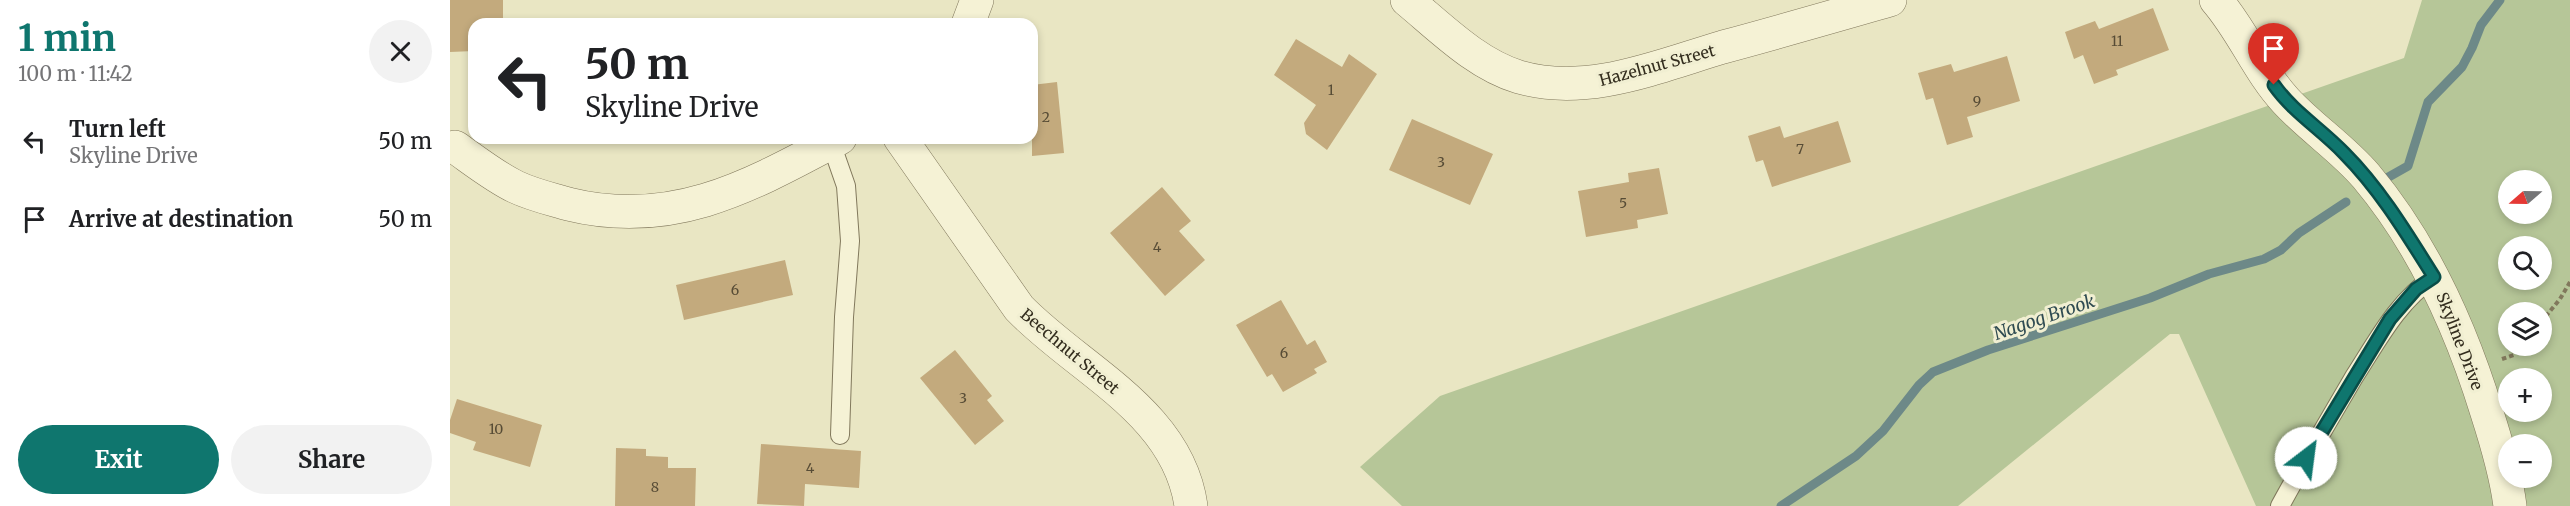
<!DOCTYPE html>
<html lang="en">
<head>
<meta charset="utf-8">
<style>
	:root { --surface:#fff; --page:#f2f2f2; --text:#202124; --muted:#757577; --accent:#0f766e }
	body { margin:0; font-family:Merriweather,serif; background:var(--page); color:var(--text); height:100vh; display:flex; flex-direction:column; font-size:22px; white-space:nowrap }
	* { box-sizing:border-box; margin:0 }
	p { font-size:20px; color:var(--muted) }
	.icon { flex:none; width:33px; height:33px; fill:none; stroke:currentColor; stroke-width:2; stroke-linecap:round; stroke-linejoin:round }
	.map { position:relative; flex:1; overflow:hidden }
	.details { display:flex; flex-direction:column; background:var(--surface); width:450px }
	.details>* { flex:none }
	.banner { position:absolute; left:18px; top:18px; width:570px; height:126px; border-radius:18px; box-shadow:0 3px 9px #0003; background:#fff; color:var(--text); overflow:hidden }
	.needle { width:39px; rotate:250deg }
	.buttons { position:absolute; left:2048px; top:170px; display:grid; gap:12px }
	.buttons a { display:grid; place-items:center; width:54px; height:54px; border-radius:50%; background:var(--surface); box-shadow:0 3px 9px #0003; font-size:30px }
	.pin { position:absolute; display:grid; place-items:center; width:51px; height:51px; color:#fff; margin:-62px -26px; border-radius:50% 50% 50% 0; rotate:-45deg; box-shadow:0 0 6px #0007 }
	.pin .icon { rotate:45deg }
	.me { position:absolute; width:66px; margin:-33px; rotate:30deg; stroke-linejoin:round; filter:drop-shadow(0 0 4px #0008) }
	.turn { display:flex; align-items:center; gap:21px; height:126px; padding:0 18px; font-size:27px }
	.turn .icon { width:78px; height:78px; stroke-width:2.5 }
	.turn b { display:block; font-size:42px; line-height:51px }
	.round { display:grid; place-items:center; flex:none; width:63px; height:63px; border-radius:32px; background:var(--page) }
	.headline { display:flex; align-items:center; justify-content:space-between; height:102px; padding:0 18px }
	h1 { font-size:36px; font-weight:700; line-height:45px; color:var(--accent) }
	.button { display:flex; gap:12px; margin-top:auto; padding:12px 18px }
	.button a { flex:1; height:69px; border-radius:36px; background:var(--accent); color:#fff; font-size:24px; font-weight:700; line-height:69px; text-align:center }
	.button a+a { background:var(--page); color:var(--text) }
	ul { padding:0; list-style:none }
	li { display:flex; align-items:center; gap:18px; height:78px; padding:0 18px }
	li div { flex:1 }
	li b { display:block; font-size:22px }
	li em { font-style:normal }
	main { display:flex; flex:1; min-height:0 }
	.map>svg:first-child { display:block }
	.green { fill:#b6c698; fill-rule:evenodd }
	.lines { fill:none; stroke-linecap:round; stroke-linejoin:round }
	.stream { stroke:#6d8988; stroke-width:9 }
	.building { fill:#c3aa7d }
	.lane-casing { stroke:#81785c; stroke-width:20 }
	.street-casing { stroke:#81785c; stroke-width:34 }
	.path { stroke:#81785c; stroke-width:4; stroke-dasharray:4.5 3; stroke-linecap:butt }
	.lane { stroke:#f5f2d5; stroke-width:18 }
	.street { stroke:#f5f2d5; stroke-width:33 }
	.route-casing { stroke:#0a4d48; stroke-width:15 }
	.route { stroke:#0f766e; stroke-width:10 }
	.labels { text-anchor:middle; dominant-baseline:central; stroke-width:6; stroke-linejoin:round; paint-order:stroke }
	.number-label { font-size:14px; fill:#574c36 }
	.street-label { font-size:16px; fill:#332d1e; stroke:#f1efd2 }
	.water-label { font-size:18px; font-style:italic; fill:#2f4b51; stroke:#f1efd2 }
</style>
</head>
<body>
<main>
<section class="details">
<div class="headline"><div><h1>1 min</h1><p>100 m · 11:42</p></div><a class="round"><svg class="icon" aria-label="close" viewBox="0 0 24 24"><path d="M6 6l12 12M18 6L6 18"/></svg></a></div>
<ul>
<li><svg class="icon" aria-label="left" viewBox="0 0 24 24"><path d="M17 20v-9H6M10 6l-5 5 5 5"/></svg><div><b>Turn left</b><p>Skyline Drive</p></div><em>50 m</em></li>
<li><svg class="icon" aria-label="arrive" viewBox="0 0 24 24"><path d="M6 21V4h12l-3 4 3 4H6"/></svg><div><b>Arrive at destination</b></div><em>50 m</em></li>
</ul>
<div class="button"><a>Exit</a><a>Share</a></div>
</section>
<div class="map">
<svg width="2120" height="506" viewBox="0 0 2120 506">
	<rect width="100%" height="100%" fill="#e9e6c3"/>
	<path class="green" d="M1972,0h148v506h-314l-77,-172h-9l-212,172h-556l-42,-39 80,-71 964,-338zM2058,180h33v33h-33zM2058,246h33v33h-33zM2058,312h33v33h-33zM2058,378h33v33h-33zM2058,444h33v33h-33z"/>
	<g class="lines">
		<path class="stream" d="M1935,179l23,-13 20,-64 34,-35 10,-19 9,-23 19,-25
			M1331,506l75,-50 27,-25 36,-46 14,-13 55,-22 162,-52 59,-24 55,-15 17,-9 18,-17 47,-31"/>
	</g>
	<path class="building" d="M0,0h53v24h-29v27l-24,1z
		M1703,8l16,42 -53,20 2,5 -24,9 -11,-29 -9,4 -9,-27 30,-11 4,8z
		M846,39l46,28 7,-13 28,20 -50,76 -21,-16 -2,-11 12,-18 -42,-30z
		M1557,56l13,45 -53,16 6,20 -26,8 -14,-47 -7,2 -8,-27 33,-9 3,8z
		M607,82l7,71 -32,3v-71z
		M962,119l81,35 -23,51 -81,-35z
		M1388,121l13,41 -79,25 -9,-27 -7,2 -8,-26 32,-10 4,12z
		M1209,168l9,46 -31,6 1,8 -52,9 -8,-46 51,-9 -1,-9z
		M712,187l29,34 -12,10 26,29 -40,36 -55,-63z
		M335,260l8,35 -109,25 -8,-35z
		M831,300l26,45 8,-5 12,22 -13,7 3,4 -34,19 -11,-18 -5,3 -31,-52z
		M505,350l37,46 -5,4 17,21 -29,24 -55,-67z
		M7,399l85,26 -12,42 -57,-17 3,-8 -26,-9v-13z
		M311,444l100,7 -2,37 -54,-4 -1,22 -47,-2z
		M166,448l30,1v7l22,1v11h28l-1,38h-80z"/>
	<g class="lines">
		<g class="lane-casing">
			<path id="lane" d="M381,143l15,43 4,55 -6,76 -4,118
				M1830,506c24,-44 49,-86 74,-129 24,-37 43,-75 80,-100"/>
		</g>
		<g class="street-casing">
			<path id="street" d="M957,0c34,28 69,64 112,77 68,20 140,-11 204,-30 56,-15 111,-31 167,-47
				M1766,0c27,31 42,71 70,101 25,27 56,47 80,75 58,69 95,152 121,237 10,31 19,61 23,93
				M518,24l9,-24
				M450,138l119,170c60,62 159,104 172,198
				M5,147c20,14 40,30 61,40 17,8 35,12 52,17 105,26 182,-18 272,-66"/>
		</g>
		<path class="path" d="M2091,322l19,-23 10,-17
			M2052,359l12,-4 8,-10"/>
		<use href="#lane" class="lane"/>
		<use href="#street" class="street"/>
	</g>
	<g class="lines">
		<g class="route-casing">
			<path id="route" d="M1824,85c19,27 47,44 70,68 36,36 63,81 90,124l-18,12 -26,30 -84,139"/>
		</g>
		<use href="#route" class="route"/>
	</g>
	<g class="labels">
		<g class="number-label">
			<text x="1667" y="41">11</text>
			<text x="881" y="90">1</text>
			<text x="1527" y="101">9</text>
			<text x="596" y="117">2</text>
			<text x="1350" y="149">7</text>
			<text x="991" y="162">3</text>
			<text x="1173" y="203">5</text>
			<text x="707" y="247">4</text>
			<text x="285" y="290">6</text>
			<text x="834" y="353">6</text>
			<text x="513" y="398">3</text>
			<text x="46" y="429">10</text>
			<text x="360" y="468">4</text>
			<text x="205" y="487">8</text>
		</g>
		<g class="street-label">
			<text transform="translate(1207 65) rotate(-15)">Hazelnut Street</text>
			<text transform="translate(2010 341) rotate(69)">Skyline Drive</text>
			<text transform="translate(620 351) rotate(40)">Beechnut Street</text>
		</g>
		<g class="water-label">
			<text transform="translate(1594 317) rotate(-19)">Nagog Brook</text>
		</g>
	</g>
</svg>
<div class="buttons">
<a><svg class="needle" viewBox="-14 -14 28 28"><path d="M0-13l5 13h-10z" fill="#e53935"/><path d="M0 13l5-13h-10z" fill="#757577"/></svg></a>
<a><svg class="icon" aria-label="search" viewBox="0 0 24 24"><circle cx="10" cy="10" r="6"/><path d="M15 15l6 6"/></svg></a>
<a><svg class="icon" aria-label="layers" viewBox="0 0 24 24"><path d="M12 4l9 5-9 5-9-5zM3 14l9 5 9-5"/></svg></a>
<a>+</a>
<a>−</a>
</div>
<div class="pin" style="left:1824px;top:85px;background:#d93025"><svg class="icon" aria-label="arrive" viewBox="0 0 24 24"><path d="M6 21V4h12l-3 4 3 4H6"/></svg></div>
<svg class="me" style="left:1856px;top:458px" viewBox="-20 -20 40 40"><circle r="19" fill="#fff"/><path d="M0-13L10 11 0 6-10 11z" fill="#0f766e"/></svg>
<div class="banner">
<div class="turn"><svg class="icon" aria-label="left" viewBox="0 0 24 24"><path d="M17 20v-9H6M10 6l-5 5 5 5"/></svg><div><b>50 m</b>Skyline Drive</div></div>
</div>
</div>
</main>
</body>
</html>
